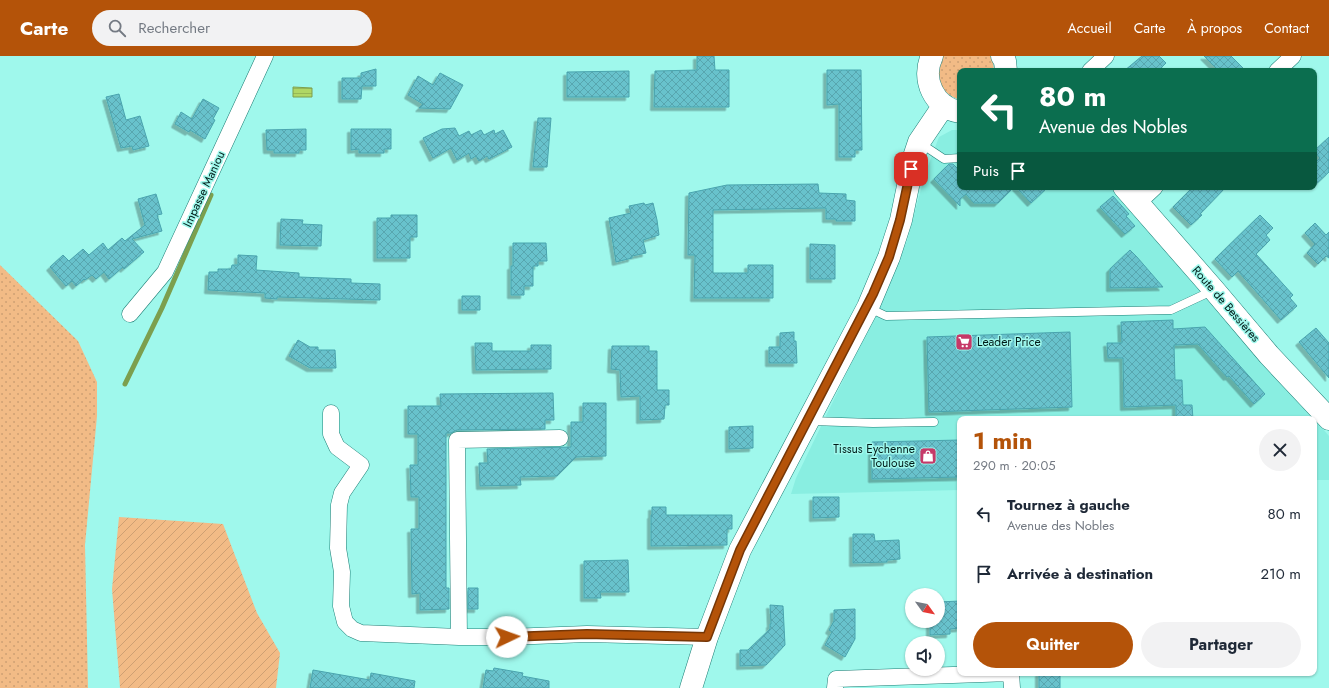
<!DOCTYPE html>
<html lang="fr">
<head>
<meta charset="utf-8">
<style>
	:root { --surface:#fff; --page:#f2f2f3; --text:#1f2937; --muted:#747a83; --accent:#b45309 }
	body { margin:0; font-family:Jost,sans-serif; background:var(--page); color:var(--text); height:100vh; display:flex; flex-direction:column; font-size:15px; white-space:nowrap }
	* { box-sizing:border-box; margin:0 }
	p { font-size:13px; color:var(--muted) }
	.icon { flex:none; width:22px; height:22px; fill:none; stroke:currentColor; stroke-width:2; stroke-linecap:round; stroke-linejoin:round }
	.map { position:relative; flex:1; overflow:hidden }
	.panel { position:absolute; left:957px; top:360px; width:360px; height:260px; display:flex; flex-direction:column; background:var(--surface); border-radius:8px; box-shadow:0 1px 3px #0004 }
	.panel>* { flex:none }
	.top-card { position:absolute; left:957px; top:12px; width:360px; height:122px; border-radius:8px; box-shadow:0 1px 3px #0004; background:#0b6e4f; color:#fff; overflow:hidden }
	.needle { width:26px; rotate:123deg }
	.tools { position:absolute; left:905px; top:532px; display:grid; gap:8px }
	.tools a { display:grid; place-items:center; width:40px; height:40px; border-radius:50%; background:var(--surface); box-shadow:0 1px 3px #0004; font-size:20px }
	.pin { position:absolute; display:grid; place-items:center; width:34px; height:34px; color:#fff; margin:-17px; border-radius:8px; box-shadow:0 2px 6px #0006 }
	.me { position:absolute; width:44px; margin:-22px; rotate:87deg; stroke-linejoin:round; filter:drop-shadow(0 0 3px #0008) }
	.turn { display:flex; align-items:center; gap:14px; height:84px; padding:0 16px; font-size:18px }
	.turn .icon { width:52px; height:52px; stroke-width:2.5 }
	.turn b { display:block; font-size:28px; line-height:34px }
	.then { display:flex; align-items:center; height:38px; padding:0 16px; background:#0003; gap:8px; font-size:15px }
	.round { display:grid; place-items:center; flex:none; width:42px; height:42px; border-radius:21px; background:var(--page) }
	.summary { display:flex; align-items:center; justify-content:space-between; height:68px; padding:0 16px }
	h1 { font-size:24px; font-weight:700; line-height:30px; color:var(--accent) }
	.cta { display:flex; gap:8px; margin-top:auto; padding:8px 16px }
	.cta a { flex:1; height:46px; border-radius:24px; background:var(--accent); color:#fff; font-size:16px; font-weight:700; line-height:46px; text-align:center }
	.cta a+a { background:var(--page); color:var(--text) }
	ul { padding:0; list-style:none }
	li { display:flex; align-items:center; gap:12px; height:60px; padding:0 16px }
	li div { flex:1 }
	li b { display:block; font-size:15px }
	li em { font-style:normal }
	header { display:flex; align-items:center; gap:24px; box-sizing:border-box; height:56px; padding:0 20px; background:var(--accent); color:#fff }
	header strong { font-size:19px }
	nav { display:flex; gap:22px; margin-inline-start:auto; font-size:14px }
	.search { width:280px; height:36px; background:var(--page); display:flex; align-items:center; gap:10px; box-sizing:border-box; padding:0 14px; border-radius:22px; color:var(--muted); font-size:15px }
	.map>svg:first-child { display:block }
	.built { fill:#89eee1 }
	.grass { fill:url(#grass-dots) }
	.garden { fill:url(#garden-furrows) }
	.water { fill:url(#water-rules); stroke:#7c9f4e }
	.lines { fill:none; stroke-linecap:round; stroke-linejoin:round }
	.stream { stroke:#7c9f4e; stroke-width:5 }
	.building { fill:url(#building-cross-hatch); stroke:#49a4ae; filter:url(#shadow) }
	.lane-casing { stroke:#1c7e75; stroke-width:9 }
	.street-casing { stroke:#1c7e75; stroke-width:17 }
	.secondary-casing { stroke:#1c7e75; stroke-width:23 }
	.lane { stroke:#fff; stroke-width:8 }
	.street { stroke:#fff; stroke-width:16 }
	.secondary { stroke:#fff; stroke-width:22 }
	.route-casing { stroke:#753606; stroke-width:10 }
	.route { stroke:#b45309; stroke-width:7 }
	.labels { text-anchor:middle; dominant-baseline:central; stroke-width:3; stroke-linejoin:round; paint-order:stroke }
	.street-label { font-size:12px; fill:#021d1a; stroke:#9ff8ec }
	.poi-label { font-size:12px; fill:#021d1a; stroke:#9ff8ec; text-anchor:start }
</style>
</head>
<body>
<header>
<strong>Carte</strong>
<div class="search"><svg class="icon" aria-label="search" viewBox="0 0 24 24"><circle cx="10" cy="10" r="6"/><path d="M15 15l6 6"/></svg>Rechercher</div>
<nav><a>Accueil</a><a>Carte</a><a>À propos</a><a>Contact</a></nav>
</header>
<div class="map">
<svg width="1329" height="632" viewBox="0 0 1329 632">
	<defs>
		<pattern id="grass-dots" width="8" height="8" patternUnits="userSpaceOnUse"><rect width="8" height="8" fill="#f2bb86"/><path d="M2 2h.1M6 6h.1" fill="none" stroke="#cea073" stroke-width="1.8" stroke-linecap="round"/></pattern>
		<pattern id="garden-furrows" width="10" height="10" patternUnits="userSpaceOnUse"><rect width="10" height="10" fill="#f2bb86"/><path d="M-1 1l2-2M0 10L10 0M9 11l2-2" fill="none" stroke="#cea073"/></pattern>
		<pattern id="water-rules" width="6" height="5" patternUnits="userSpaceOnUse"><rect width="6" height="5" fill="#b0d765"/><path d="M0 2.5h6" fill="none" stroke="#96b857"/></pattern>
		<pattern id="building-cross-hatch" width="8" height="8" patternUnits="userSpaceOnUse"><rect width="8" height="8" fill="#68c2cc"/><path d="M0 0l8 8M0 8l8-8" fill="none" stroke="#59a6af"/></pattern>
		<filter id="shadow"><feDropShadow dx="-3.5" dy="3.5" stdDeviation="0" flood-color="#0004"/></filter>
	</defs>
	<rect width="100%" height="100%" fill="#9ff8ec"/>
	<path class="built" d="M952,74h8v57h152l20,21 182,211h-354v71l-169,4 5,-16 70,-145 41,-92 18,-67 14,-37z
		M1314,363l15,17v44h-15z"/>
	<path class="grass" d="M941,0h49l3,5 1,10h-34v29c-12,-4 -21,-12 -23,-25 -1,-5 3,-14 4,-19z
		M0,209l78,76 19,41v34l-12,129 3,143h-88z"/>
	<path class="garden" d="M119,461l104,7 34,89 23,40 -4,35h-156l-8,-99z"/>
	<path class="water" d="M293,31l19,1v9h-19z"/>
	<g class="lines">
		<path class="stream" d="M125,328l37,-76 49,-113"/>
	</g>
	<path class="building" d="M697,0h17l1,14h14v37h-75l1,-36 42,-1z
		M1142,0h17l7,7 -8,8h-34z
		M1204,0h27l15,15h-27z
		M376,13v17h-14l-1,13h-19v-21h19v-5z
		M827,14h34l1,80h-7v7h-16v-53l-12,1z
		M629,15v26h-62v-25z
		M440,17l23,12 -13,24 -31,-1 4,-4 -15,-9 10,-19 15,9z
		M119,38l7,26 14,-4 9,30 -16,4 -1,-4 -11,2 -15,-51z
		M203,43l16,9 -6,11 2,1 -10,19 -15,-9 -1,2 -14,-8 6,-12 11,7z
		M538,62h13l-4,49h-14z
		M455,72l4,8 10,-5 2,4 10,-5 3,5 10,-5 1,4 8,-4 9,17 -23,12 -2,-3 -8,5 -3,-5 -5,3 -2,-6 -12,7 -6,-12 -18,10 -10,-20 19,-9z
		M306,73v21h-7v3h-25v-3h-7l-1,-20z
		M351,73h40v20h-7v4h-25v-4l-8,1z
		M1329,81v35l-15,14v-22l6,-6 -6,-7z
		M949,108h4l7,7v16h54l-16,16h-24l-8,-9 -6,5v7l-26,-27z
		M818,128l1,9 27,1v6l9,1v20h-19v-2h-10v-11l-113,2v63h35v-8h25v33h-79l1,-43h-7l1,-62 38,-8z
		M1016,131h32l-17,16z
		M1193,131h33l-26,27 2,1 -11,10 -18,-18z
		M156,138l6,20 -5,1 5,16 -30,8 12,13 -20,17 -1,-2 -14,12 -5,-7 -8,7 -4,-4 -7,5 -1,-1 -8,7 -4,-5 -6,5 -16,-19 13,-12 6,6 14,-12 6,6 14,-12 5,7 14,-12 3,3 20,-16 -7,-26z
		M1113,140l16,18 -3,2 9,10 -10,8 -25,-27z
		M644,147l1,2 8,-2 4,17 2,15 -16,5 3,13 -14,3v2l-16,4 -7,-44 22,-5 -2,-7z
		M391,159h26v22h-7v21h-33v-40h14z
		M1260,159l13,13 -7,7 4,5 -14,14 37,41 -3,3 7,8 -16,14 -43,-49 -6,6 -17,-18z
		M281,163l22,1 -1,4 20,1 -1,21 -41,-1z
		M1315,167l11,12 3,-3v26l-3,-2 -8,8 -11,-11 8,-9 -10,-11z
		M513,187h33l1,18h-9v5h-5v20h-9v9h-13v-29h2z
		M810,188l25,1v34h-25z
		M1130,194l7,7 26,30 -53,1v-19z
		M238,199l19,1 -1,14 43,3v4l52,2v4l29,1v16l-103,-3v2l-12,-1v-5l-57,-3 1,-18h9v-3h13l1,-4h6z
		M462,240h18v14h-18z
		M1173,264v9l32,-2 60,67 -11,10 -25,-28 -2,1 -29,-33 -24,1 1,35h7l1,25h9l1,14h-17v-14l-52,2 -1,-49h-15l-1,-15h15l-1,-21z
		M1316,272l13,15v35l-30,-36z
		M794,276v9h2l1,22h-28v-16h11v-14z
		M1070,276l2,75 -143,5 -2,-75z
		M298,284l12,7h8v3h17l1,18h-26l-21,-12z
		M475,287h17v8h39v-6h20v24l-75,1z
		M612,290h37v5h8v39h12v15h-4l-1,14 -24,1v-24l-19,1 -1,-27 -9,-1z
		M553,337l1,27h-9v9l-88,1 -6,3h-5v155h3v21l-29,1v-17l-8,1 -1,-65h8v-32h-8l-1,-32h8v-31h-10v-28h33l-1,-12z
		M583,347h23v53l-30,1 -19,19 -37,1 1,8 -41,1 -1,-23h9l-1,-14 84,-2v-25h12z
		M753,370v22l-24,1v-22z
		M960,384v37l-88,2v-37z
		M813,441h26v20l-26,1z
		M652,451h14v8h66v14h-5v16l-76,1v-31h1z
		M853,478h21l1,7 24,-1 1,19 -13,1v2l-34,1z
		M628,504l1,32h-29l1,6h-17v-37z
		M468,532h10v21h-10z
		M960,545v27l-10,1v5l-20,1v-14h8v-19z
		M770,549l13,1 2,39 -19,20 -26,1v-16h8l22,-21v-5h1z
		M855,553v30l-10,18 -20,-12 7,-13 -3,-2 5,-9v-11z
		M494,612l29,5 -1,3 27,5v7h-66l3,-18 7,1z
		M313,614l57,10 1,-7 44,8 -1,7h-104z
		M1039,617h21v15h-21z"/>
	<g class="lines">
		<g class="lane-casing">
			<path id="lane" d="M920,87l24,16 16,-1
				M869,252l17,8 285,-6 43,-20
				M811,365l62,2 61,-1"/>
		</g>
		<g class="street-casing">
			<path id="street" d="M1090,15l16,-15
				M1277,15l16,-15
				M1138,147l17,-16
				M130,258l35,-42 100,-216
				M331,357v21l6,13 24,18 -19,28 -3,12 -1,43 4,24 -1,34 4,16 7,7 9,4 98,4
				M560,382l-103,2 2,197h48l80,-3 120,3
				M835,632l1,-9 175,-6 1,15"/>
		</g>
		<g class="secondary-casing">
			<path id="secondary" d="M932,0c-11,23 2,52 28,56
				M1002,0l3,5 1,10
				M1124,131l90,103 55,65 60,64
				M691,632l16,-51 33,-87 128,-243 21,-50 12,-37 13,-63 5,-15 25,-37"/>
		</g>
		<use href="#lane" class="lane"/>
		<use href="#street" class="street"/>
		<use href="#secondary" class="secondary"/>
	</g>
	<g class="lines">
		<g class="route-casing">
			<path id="route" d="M507,581l80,-3 120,3 33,-87 133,-256 16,-37 11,-37 11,-51"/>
		</g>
		<use href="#route" class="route"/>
	</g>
	<defs>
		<g id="supermarket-square" transform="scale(0.9)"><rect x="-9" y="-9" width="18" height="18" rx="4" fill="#c63968" stroke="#9ff8ec"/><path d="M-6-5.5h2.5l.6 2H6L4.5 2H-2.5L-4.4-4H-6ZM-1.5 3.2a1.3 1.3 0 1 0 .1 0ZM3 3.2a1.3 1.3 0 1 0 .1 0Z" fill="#fff"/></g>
		<g id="shop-square" transform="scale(0.9)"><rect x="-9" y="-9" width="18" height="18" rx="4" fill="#c63968" stroke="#9ff8ec"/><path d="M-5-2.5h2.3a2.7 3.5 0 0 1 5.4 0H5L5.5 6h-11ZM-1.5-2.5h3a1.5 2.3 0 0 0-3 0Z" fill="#fff"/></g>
	</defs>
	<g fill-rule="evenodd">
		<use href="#supermarket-square" x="964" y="286"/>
		<use href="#shop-square" x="928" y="400"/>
	</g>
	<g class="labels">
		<g class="street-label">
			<text transform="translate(204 133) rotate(-65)">Impasse Maniou</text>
			<text transform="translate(1226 248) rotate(49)">Route de Bessières</text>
		</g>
		<g class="poi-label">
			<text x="977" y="286">Leader Price</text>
			<text x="915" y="393" text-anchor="end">Tissus Eychenne<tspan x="915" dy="14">Toulouse</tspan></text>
		</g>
	</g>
</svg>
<div class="tools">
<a><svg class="needle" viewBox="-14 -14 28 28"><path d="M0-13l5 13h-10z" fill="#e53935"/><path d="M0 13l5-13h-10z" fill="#747a83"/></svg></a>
<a><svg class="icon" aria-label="sound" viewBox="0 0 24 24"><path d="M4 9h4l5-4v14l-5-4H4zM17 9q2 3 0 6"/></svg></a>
</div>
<div class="pin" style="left:911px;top:113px;background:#d93025"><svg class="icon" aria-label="arrive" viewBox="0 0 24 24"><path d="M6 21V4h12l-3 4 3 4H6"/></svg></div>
<svg class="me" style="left:507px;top:581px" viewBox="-20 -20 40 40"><circle r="19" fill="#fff"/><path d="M0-13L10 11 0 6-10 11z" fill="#b45309"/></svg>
<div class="top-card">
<div class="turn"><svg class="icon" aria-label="left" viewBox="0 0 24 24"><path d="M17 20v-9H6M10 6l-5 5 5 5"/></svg><div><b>80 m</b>Avenue des Nobles</div></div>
<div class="then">Puis<svg class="icon" aria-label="arrive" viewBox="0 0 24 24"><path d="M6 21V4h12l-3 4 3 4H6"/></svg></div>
</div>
<section class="panel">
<div class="summary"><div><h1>1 min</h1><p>290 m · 20:05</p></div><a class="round"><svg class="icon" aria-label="close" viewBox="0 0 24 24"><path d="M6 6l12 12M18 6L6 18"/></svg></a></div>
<ul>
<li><svg class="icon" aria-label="left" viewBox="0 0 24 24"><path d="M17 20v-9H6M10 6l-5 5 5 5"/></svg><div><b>Tournez à gauche</b><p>Avenue des Nobles</p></div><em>80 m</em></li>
<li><svg class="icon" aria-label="arrive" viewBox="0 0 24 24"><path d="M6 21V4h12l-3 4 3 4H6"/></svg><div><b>Arrivée à destination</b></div><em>210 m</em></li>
</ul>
<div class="cta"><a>Quitter</a><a>Partager</a></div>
</section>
</div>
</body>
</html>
